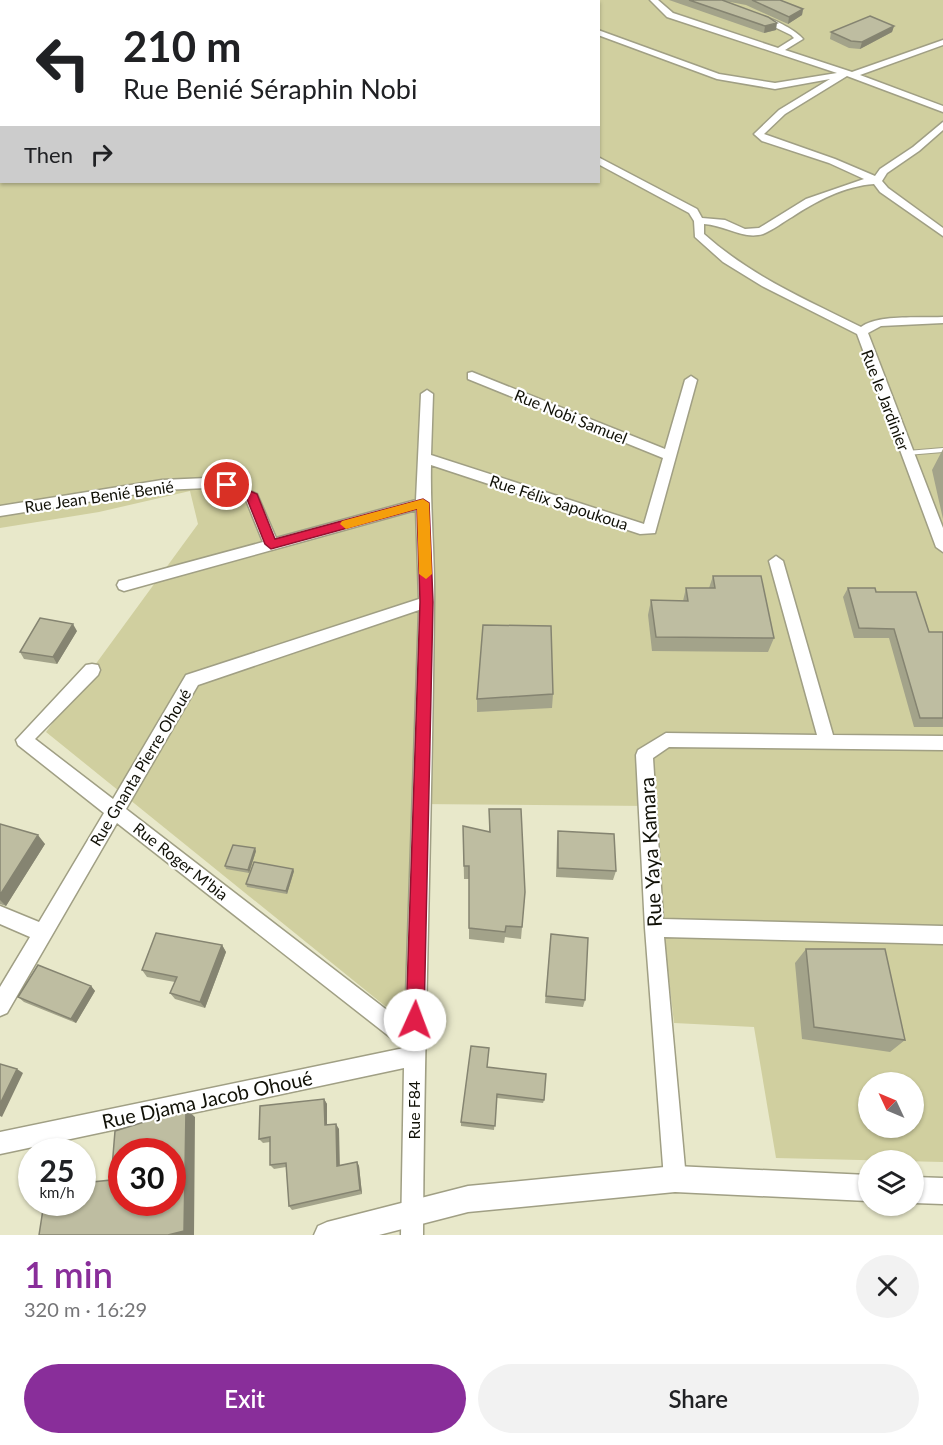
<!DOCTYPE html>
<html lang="en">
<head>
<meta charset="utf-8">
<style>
	:root { --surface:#fff; --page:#f2f2f2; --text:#202124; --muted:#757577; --accent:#892e9a }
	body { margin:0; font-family:Lato,sans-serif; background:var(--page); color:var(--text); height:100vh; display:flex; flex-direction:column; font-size:22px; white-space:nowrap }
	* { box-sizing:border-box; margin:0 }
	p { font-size:20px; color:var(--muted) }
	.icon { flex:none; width:33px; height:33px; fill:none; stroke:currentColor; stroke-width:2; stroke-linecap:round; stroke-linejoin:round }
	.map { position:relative; height:1235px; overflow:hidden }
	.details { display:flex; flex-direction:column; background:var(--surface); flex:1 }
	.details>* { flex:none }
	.top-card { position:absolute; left:0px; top:0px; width:600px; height:183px; box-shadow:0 2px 4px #0004; background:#fff; color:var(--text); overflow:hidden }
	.needle { width:39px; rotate:314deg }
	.fabs { position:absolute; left:858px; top:1072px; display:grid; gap:12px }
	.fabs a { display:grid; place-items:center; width:66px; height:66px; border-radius:50%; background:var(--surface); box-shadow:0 2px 4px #0004; font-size:30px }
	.speed { position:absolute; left:18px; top:1138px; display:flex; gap:12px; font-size:30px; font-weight:700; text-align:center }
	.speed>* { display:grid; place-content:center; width:78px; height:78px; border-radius:50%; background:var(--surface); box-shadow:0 2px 4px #0004; line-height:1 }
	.speed small { font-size:15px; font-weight:400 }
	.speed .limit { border:9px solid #d22; background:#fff; color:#111 }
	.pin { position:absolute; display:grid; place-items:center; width:51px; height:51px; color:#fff; margin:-26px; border:3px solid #fff; border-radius:50%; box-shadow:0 2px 6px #0007 }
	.me { position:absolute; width:66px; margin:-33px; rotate:2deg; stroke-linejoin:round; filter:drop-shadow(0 0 4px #0008) }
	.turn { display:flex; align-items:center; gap:21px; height:126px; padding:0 24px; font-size:27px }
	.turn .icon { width:78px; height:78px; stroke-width:2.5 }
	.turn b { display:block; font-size:42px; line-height:51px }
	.then { display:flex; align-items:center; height:57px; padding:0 24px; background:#0003; gap:12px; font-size:22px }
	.round { display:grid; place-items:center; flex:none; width:63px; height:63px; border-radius:32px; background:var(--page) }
	.head { display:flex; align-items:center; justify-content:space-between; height:102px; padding:0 24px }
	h1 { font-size:36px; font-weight:600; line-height:45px; color:var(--accent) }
	.cta { display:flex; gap:12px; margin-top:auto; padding:12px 24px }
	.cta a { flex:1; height:69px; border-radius:36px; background:var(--accent); color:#fff; font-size:24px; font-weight:600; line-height:69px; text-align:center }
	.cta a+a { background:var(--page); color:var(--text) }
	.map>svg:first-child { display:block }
	.green { fill:#d0cf9f; fill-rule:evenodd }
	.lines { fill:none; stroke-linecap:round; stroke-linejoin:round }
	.service-casing { stroke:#a09f84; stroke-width:2 }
	.minor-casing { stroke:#a09f84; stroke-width:3 }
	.tertiary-casing { stroke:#a09f84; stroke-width:3 }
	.service { fill:#fff; fill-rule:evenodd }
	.minor { fill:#fff; fill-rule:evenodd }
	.tertiary { fill:#fff; fill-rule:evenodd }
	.wall { fill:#a3a38a }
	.shaded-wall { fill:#858471 }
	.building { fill:#bebda1; stroke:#858471; stroke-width:1.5; fill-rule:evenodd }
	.route { fill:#e11d48; stroke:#92132f; stroke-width:1.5 }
	.slow { fill:#f59e0b }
	.labels { text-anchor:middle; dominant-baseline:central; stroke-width:4.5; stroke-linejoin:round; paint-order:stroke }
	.street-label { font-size:16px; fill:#111107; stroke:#fff }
	.near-street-label { font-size:20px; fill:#111107; stroke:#fff }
</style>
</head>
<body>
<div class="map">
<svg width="943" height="1235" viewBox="0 0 943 1235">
	<rect width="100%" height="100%" fill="#e8e8ca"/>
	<path class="green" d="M92,0h851v1162l-167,-4 -22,-131 -80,-4 -25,-217 -232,-2 -1,227 -370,-299 152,-208 -8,-33 -91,21 -99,16v-500l2,154h596v-180l-511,-1zM868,1083h46v45h-46z"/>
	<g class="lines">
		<g class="service-casing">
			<path id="service" d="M943,448v4l-36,3 -3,-2 3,-2z"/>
		</g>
		<g class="minor-casing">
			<path id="minor" d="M418,0h8v2h-8z
				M513,0h10l2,2h-11z
				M650,0h8l15,13 105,35 16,-10 -3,-3 -37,-18c9,-5 42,13 49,22l-18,11 67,22 91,-32v5l-83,30 83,31v6l-96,-36 -62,38 -21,20 71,25 40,17 5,-7 33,-22 30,-25v8l-24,21 -32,22 -5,8 6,7 55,40v8l-63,-44 -6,-8c-29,2 -58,17 -82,33 -9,5 -19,13 -29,17 -20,6 -38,-9 -59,-10v10c47,42 101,65 157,93 17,-13 60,-9 82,-10v6l-62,3 -13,7 75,195v24l-7,-5 -79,-213 -95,-48 -39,-24 -28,-25 -1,-16 -5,-8 -91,-49v-7l99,52 5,9 23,2 20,9 14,-1 47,-29 58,-20 -35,-16 -67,-22 -8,-7 25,-24 51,-31 -55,10 -58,-10 -119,-44v-5l121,44 56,9 62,-10 -170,-56z
				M472,372l193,77 20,-69 6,-4 6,4 -42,153 -15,1 -209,-69c-1,47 4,93 3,140 -2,210 -10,420 -11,630h-22l3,-167 -404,86v-22l404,-84 -287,-225 -110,190 -7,3v-29l30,-50 -30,-13v-18l39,16 65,-109 -86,-68 -2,-5 70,-75 6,-1 6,1 2,5 -2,5 -63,64 78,60 73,-124 233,-76 -3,-89 -292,81 -5,-2 -2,-4 2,-4 144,-39 -17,-42 -21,-11 -18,-1 -45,2 -162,26v-10l162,-26 45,-2 20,2 30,14 19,44 140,-38 5,-106 6,-4 6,4 -2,61 213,69 19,-66 -195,-79v-6zM419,610l-14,414 -279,-215 72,-124z
				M776,556l7,5 50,174 110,1v14l-274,-3 -16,11 10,161 280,7v18l-279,-7 22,242 -3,8 -8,3 -8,-3 -3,-8 -19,-251 -9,-173 2,-5 28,-17 151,2 -48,-174z"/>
		</g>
		<g class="tertiary-casing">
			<path id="tertiary" d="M675,1166l193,9v26l-193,-9 -207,20 -89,23h-65l4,-9 9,-4 141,-36z
				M914,1177l29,1v26l-29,-1z"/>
		</g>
		<use href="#service" class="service"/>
		<use href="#minor" class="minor"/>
		<use href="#tertiary" class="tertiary"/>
	</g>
	<path class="wall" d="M669,0h111l23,9 -1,6 -14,9 -42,-19 -21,-4 51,29 -12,3z
		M894,26l-2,6 -32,17 -11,-1 -19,-9 1,-7z
		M943,449v70l-11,-49z
		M713,576l61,62 -6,14 -116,-1 -4,-36 3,-15 32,1 3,-13h23z
		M848,588l28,4 53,40h14v95h-29l-25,-89h-35l-11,-41z
		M77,631l-20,33 -33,-5 -4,-7z
		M553,694l-1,14 -75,4v-13z
		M489,809l36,83 -4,47 -16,-2 -1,6 -35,-4v-60h-5l-1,-53 26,6z
		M0,824l45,20 -39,62 -6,-2z
		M558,831l58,40 -3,9 -57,-3 1,-37z
		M256,851l-7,22 -23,-4 -1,-3z
		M294,871l-7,23 -40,-7 -1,-3z
		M551,934l34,66 -2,7 -38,-4z
		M222,945l4,7 -21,56 -30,-9 -5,-6 5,-11 -28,-5 -5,-7z
		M806,949l99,91 -15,12 -88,-13 -7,-76z
		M91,986l4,5 -19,32 -52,-21 -6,-5z
		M487,1067l57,33 -1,3 -46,-5 -3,32 -33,-4v-4z
		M324,1099l3,5v21l12,4v37l18,-4 2,4 3,28 -70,16 -3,-4 -3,-39 -12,2 -4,-4v-23l-7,1 -4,-4z"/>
	<path class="shaded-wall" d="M803,9l-1,6 -14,9 1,-7z
		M777,23l-1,7 -12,3 1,-7z
		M894,26l-2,6 -32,17 2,-7z
		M73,624l4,7 -20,33 -4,-7z
		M38,835l7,9 -39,62 -6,-6v-5z
		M255,848l1,3 -7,22 -1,-3z
		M293,869l1,2 -7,23 -1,-3z
		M222,945l4,7 -21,56 -5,-6z
		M91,986l4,5 -19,32 -5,-4z
		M17,1069l6,4 -21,44 -2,-1v-12z
		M324,1099l3,5v26l-2,-5z
		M186,1109l9,8 -1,118h-26z
		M336,1124l3,5 1,41 -3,-4z
		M357,1162l2,4 3,28 -2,-4z"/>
	<path class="building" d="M689,0h33l46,17 9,6 -12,3z
		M752,0h28l23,9 -14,8z
		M870,16l24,10 -32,16 -11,-1 -20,-9z
		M713,576h48l13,62 -118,-1 -5,-37 37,1 -2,-13h29z
		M848,588h27l1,4h40l13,40h14v86h-23l-26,-89 -35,-1z
		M40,618l33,6 -20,33 -33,-5z
		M483,625l68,1 2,68 -76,5z
		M489,809h32l4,83 -3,35 -16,-1 -1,6 -36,-4v-62h-5l-1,-40 27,6z
		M0,824l38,11 -38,60z
		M558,831l56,3 2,37 -58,-3z
		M233,845l22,3 -7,22 -23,-4z
		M254,862l39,7 -7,22 -40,-7z
		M156,933l66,12 -22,57 -30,-9 7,-16 -35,-7z
		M551,934l37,4 -3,62 -39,-4z
		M806,949h79l20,91 -91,-13z
		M38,965l53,21 -20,33 -53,-22z
		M471,1046l18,2 -2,19 59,7 -2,26 -47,-6 -2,32 -34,-4z
		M0,1064l17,5 -17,35z
		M324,1099l1,26 11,-1 1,42 20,-4 3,28 -71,16 -3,-43 -16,2v-28l-11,2 1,-33z
		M186,1109l-2,122 -16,4h-129l5,-32h38v-20l29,-3 4,-49zM122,1152h50v51h-50z"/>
	<path class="route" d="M227,481l30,13 18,45 148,-40 6,4 4,99 -9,418 -3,6 -6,3 -6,-3 -3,-6 14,-418 -3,-93 -146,40 -6,-5 -18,-45 -24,-11 -2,-3z"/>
	<path class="slow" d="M423,499l6,4 3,71 -6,5 -7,-5 -2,-65 -71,20 -6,-5 2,-3z"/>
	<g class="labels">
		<g class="street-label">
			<text transform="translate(886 400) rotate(69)">Rue le Jardinier</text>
			<text transform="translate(571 416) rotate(22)">Rue Nobi Samuel</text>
			<text transform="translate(99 496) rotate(-8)">Rue Jean Benié Benié</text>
			<text transform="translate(559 502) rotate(18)">Rue Félix Sapoukoua</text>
			<text transform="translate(140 767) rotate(-59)">Rue Gnanta Pierre Ohoué</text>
			<text transform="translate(181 861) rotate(38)">Rue Roger M'bia</text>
			<text transform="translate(413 1110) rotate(-90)">Rue F84</text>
		</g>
		<g class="near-street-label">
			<text transform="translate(650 852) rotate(-93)">Rue Yaya Kamara</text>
			<text transform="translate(207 1099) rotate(-12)">Rue Djama Jacob Ohoué</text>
		</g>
	</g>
</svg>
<div class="fabs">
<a><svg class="needle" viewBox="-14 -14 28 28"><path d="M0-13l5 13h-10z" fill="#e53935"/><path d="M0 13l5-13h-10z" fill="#757577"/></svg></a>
<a><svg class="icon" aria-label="layers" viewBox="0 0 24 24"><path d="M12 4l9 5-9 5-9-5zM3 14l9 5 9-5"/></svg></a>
</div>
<div class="speed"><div>25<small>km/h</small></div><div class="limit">30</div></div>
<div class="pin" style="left:227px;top:485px;background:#d93025"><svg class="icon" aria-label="arrive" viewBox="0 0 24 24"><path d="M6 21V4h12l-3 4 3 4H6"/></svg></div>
<svg class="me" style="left:415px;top:1020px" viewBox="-20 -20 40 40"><circle r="19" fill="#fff"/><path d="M0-13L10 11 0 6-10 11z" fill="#e11d48"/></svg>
<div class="top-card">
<div class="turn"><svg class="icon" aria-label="left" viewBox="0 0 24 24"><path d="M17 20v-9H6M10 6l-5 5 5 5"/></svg><div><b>210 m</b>Rue Benié Séraphin Nobi</div></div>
<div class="then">Then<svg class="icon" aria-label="right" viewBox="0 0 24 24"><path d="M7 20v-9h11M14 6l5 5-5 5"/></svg></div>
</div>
</div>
<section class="details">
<div class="head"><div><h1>1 min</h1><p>320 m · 16:29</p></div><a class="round"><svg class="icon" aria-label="close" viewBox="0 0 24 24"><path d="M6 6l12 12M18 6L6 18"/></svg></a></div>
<div class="cta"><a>Exit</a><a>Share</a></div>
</section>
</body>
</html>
